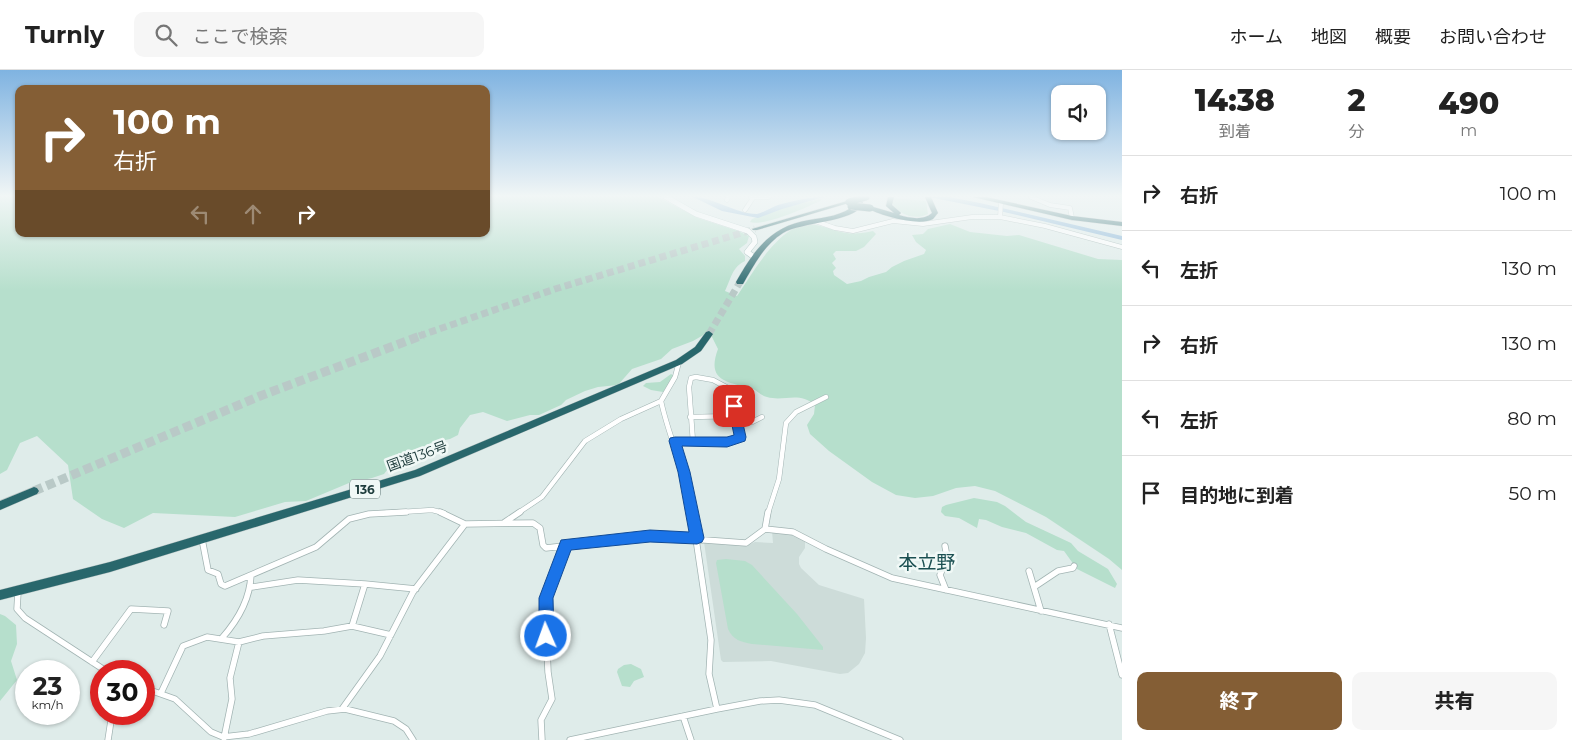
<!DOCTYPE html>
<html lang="ja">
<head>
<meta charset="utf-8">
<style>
	:root { --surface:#fff; --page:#f6f6f6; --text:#222; --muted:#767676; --line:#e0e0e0; --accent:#845e35 }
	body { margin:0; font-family:Montserrat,"Noto Sans JP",sans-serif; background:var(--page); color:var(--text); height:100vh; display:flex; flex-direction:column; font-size:19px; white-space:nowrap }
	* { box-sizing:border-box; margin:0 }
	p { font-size:16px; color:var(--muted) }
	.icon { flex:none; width:28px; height:28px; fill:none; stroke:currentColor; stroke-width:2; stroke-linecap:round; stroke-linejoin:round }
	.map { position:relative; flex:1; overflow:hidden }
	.sheet { display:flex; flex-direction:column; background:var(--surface); width:450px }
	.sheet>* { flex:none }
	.guide { position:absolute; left:15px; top:15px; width:475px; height:152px; border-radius:10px; box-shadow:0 1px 4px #0004; background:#845e35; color:#fff; overflow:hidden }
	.buttons { position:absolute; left:1051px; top:15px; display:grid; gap:10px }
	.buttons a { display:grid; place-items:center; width:55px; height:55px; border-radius:10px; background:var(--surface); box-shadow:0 1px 4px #0004; font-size:25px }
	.speed { position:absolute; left:15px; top:590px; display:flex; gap:10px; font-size:25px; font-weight:700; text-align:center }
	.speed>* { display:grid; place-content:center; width:65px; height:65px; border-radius:50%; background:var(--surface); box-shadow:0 1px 4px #0004; line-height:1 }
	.speed small { font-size:12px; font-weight:400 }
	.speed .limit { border:8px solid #d22; background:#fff; color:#111 }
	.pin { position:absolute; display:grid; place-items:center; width:42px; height:42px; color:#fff; margin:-21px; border-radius:10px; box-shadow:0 2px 8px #0006 }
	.me { position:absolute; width:55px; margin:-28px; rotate:358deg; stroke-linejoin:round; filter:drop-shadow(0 0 4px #0008) }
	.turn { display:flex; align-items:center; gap:18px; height:105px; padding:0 15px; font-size:22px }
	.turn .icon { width:65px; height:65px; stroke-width:2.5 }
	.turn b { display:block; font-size:35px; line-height:42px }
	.lanes { display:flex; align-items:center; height:48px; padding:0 15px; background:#0003; justify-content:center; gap:25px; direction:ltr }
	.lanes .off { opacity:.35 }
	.eta { display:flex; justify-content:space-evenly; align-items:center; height:85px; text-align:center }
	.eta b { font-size:30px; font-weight:800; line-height:35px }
	.cta { display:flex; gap:10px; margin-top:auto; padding:10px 15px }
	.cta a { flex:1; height:58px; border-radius:10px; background:var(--accent); color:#fff; font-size:20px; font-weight:800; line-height:58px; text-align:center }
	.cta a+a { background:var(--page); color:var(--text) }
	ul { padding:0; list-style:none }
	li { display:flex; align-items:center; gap:15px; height:75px; padding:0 15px; border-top:1px solid var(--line) }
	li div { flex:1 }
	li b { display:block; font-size:19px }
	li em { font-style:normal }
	header { display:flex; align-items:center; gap:30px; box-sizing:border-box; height:70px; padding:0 25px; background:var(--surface); border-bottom:1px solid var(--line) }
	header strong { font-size:24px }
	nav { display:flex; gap:28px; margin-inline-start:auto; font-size:18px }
	.search { width:350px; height:45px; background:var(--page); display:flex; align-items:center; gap:12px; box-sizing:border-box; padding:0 18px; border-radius:10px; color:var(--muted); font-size:19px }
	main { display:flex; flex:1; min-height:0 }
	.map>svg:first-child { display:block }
	.built { fill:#cddcd9 }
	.green { fill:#b6dfcc }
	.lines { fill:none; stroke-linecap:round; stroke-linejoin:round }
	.river { fill:#83b2d6; fill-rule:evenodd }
	.highway-tunnel-far1 { stroke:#b9c9c7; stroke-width:7; stroke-dasharray:7 4; stroke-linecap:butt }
	.highway-tunnel { stroke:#b9c9c7; stroke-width:9; stroke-dasharray:9 4.5; stroke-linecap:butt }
	.street-far2-casing { stroke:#a2b4b3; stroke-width:5 }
	.street-far1-casing { stroke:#a2b4b3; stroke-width:5.5 }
	.street-casing { stroke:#a2b4b3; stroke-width:7 }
	.secondary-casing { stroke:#9db8b6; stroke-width:6 }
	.highway-casing { stroke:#c0c9c9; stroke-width:1 }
	.street-far2 { stroke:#fff; stroke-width:4 }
	.street-far1 { stroke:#fff; stroke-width:4.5 }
	.street { stroke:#fff; stroke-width:5.5 }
	.secondary { stroke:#fff; stroke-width:5 }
	.highway { fill:#29676c; fill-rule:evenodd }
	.highway-bridge-casing { stroke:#c0c9c9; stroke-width:8; stroke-linecap:butt }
	.highway-bridge { stroke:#29676c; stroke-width:7 }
	.route { fill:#1a73e8; stroke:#114b97 }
	.labels { text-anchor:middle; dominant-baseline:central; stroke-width:5; stroke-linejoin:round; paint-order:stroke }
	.shield { fill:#f0f8f6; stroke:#5e7574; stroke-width:1 }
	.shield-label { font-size:12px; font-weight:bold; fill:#1f3d3d }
	.street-label { font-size:14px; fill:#1f3d3d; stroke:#f0f8f6 }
	.near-quarter-label { font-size:19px; fill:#1a4f51; stroke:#f0f8f6 }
</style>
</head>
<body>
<header>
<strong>Turnly</strong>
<div class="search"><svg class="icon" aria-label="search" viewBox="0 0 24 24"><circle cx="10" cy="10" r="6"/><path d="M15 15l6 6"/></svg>ここで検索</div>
<nav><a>ホーム</a><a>地図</a><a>概要</a><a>お問い合わせ</a></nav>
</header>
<main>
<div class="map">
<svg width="1122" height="670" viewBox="0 0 1122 670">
	<rect width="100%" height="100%" fill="#dfecea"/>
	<path class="built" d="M772,461h12l21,7v10l-6,9v7l2,4 18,17 45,14 2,39 -1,15 -6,11 -11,9 -8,1 -69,-13 -48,1 -2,-2 -17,-118 42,4 9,-4 18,1z"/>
	<path class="green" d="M0,127h19v37h467v-37h172l40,21 40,13 11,5 -2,7 -8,6 6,7v5c-13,6 -14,18 -20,30l12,5c16,-23 46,-79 79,-71 26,6 28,12 57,6l3,3 -12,13 -8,4h-20l-3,3 3,5 -4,4 4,5 -3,3 1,4 13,9 14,-3 8,-4 17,-5 6,-5 12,-6 20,-7 2,-4 -10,-8 -4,-7 11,-1 5,-5 22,-5 20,8 37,4 12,-1 79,24 24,1v310l-13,-11 -63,-42 -51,-26 -20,-5 -19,2 -23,8 -18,2 -19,-3 -24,-13 -43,-31 -19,-17 -3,-9 7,-11 1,-9c-16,-14 -31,-3 -48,-8 -6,-1 -11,-8 -17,-9 -23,-6 -44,-7 -32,-39l-7,-14 -4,-2 -14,8 -21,8 -11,10 -29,10 -14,16 -20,2 -13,4 -19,9 -5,5 -22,10h-9l-23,6 -24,-9 -13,3 -10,13 -2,7 -8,4 -19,4 -38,19 -9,12 -12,4 -23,5 -43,18 -21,1 -50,15 -82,-4 -29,15 -22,-9 -29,-20 -5,-34 -31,-29 -17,7 -13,27 -7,4z
		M893,128l33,3 2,13c-14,7 -27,0 -37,-9z
		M820,129l2,1c-14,7 -59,27 -72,22l2,-3 27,-10z
		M671,304l3,2 -11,16 -12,-2 -8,-4 3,-3 14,-1z
		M974,428l23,4 8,4 21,16 45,21 7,8 30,18 9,15 -2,4 -38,-19 -13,-18 -7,-1 -31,-17 -24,-6 -16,-7 -7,-1 -2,9 -18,-10 -14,-2 -4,-4 1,-5 4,-2z
		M726,489l19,2 7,4 45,49 26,33v3l-71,-6c-11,-2 -19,-4 -24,-15l-12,-66 1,-3z
		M0,544l5,2 11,9 1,19 -6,17 6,19 -17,21z
		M631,594l10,5 3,8 -10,4 -4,6 -8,-1 -5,-14 1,-3 6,-4z"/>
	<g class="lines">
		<path class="river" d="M693,127c21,0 42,17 64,17 6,-1 15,-7 21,-9 15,-4 31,-8 46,-8l-42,12 -24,9 -36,-7z
			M929,127h20l31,6 142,33v4l-118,-28z"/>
		<path class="highway-tunnel-far1" d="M709,264l31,-52
			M419,266l136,-47 200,-60"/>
		<path class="highway-tunnel" d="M34,421l226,-95 163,-61"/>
		<g class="street-far2-casing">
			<path id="street-far2" d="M753,127h16
				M1031,127l19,8 20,3 2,10
				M727,130l1,-3
				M745,140l8,-12 -2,-1
				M1000,147l1,-14
				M815,151l20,7 18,3 40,-10 30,3 49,-7h28l45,9 77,21"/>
		</g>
		<g class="street-far1-casing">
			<path id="street-far1" d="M679,292l-4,15 -14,24c8,38 26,73 31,112
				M696,307l17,3 15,8 12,49 -13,5h-34l-4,-55 2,-9z
				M690,347l46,-1
				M738,352h14l10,-5
				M675,371l18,1
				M386,443l46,-3 12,3
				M518,443l24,-16 43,-56 36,-22 40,-18
				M768,443l11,-34 7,-56 10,-11 30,-15"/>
		</g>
		<g class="street-casing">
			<path id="street" d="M440,442l25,12 68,-1 7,5 3,17 3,3 104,-12 96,7 19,-14 28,3 33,17 66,29 230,50
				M692,442l19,128 -2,34 8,35
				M505,452l15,-10
				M765,459l3,-17
				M202,469l6,31 10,4 3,10 4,2 91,-39 33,-28 20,-5 37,-2
				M945,476l2,11 -7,18 6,15
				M1029,501l12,40
				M365,514l51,5
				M252,517l46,-7 67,4 -13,42
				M1034,517l24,-16 15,-3 1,-2
				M18,522l-1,17 8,9 81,53
				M1109,554l13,51
				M222,568c16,-18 28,-38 29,-63
				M239,572l24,-6 61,-5 28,-5 39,9
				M92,592l39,-53 37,2 -4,14
				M144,618l31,11 36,33 12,5 26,-3 78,-23 18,-2 49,12 12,8 7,11
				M161,623l22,-47 24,-9 32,5 -9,36 2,21 -8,39
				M342,639l38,-53 33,-64 52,-68
				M683,646l8,24
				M108,670l4,-26
				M542,670l-1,-20 11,-21 -4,-27 -3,-69 9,-30 12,-28
				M570,670l147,-31 43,-8 19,-1 36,5 85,35"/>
		</g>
		<g class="secondary-casing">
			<path id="secondary" d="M666,127l30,17 52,17 6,6 1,5 -8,10 7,5"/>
		</g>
		<g class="highway-casing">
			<path id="highway" d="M857,127h6c0,3 0,6 -1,8 -8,17 -61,17 -79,28 -19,12 -29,32 -40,51h-6l-1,-2c18,-32 35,-56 73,-62 17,-3 33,-4 47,-16z
				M888,127h6l-2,8 8,7 1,1 -2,2c11,3 24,6 33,-2l-7,-16h6l7,16c-1,1 -4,5 -5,6 -14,8 -54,-4 -66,-11l3,-2 24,7 -8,-7z
				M973,127h13l86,19 50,6v4l-50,-6z
				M847,131l5,1 -95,28h-4l-1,-1z
				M709,261l4,3 -12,17 -19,13 -262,112 -310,96 -110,28v-10l110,-28 305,-92 261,-110 19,-13 11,-15z
				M34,417l3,1 2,3 -2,3 -37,16v-9z"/>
		</g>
		<use href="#street-far2" class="street-far2"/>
		<use href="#street-far1" class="street-far1"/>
		<use href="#street" class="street"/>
		<use href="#secondary" class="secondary"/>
		<use href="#highway" class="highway"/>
		<g class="highway-bridge-casing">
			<path id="highway-bridge" d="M849,132l17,-5
				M851,136l19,2"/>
		</g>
		<use href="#highway-bridge" class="highway-bridge"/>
	</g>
	<linearGradient id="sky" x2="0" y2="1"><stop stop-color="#7fb3e1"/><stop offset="0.57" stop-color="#f1f6f6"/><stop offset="1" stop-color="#f1f6f6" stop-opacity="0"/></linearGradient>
	<rect width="1122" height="221" fill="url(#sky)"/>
	<path class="route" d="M734,331l5,5 7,31 -1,4 -18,6 -45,-1 8,26 14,66 -2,4 -5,2 -47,-2 -79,8 -18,48 1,38 -2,5 -6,2 -5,-2 -2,-5v-38l22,-58 89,-10 39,2 -11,-60 -9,-31 1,-3 5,-1h52l7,-2 -6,-29z"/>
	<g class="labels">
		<rect class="shield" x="350" y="409.5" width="30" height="19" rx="4"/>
		<g class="shield-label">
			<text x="365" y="419">136</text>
		</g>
		<g class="street-label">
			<text transform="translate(417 386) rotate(-20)">国道136号</text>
		</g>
		<g class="near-quarter-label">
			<text x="927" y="492">本立野</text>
		</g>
	</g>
</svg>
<div class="buttons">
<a><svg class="icon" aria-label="sound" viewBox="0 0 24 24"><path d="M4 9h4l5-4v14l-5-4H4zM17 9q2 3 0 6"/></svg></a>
</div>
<div class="speed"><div>23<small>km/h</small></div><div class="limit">30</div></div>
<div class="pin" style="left:734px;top:336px;background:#d93025"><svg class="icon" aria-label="arrive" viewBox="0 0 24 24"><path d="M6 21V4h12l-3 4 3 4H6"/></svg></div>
<svg class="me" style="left:546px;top:566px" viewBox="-20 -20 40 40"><circle r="17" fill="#1a73e8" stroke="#fff" stroke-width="3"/><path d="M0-11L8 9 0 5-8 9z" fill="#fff"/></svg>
<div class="guide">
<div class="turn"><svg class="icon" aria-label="right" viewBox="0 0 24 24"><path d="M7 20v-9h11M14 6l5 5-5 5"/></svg><div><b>100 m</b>右折</div></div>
<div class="lanes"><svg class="icon off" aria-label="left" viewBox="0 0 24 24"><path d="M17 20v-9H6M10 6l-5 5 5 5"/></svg><svg class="icon off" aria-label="ahead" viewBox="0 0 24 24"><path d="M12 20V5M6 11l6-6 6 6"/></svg><svg class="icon" aria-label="right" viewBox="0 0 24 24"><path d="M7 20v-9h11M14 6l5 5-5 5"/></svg></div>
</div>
</div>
<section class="sheet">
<div class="eta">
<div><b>14:38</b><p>到着</p></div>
<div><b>2</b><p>分</p></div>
<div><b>490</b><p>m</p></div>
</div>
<ul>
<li><svg class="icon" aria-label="right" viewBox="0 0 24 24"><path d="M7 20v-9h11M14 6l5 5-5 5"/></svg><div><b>右折</b></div><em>100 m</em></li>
<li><svg class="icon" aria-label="left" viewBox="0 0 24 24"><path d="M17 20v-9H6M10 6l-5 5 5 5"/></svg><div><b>左折</b></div><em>130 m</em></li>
<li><svg class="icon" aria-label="right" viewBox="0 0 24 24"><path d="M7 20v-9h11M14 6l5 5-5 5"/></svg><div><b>右折</b></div><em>130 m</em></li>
<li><svg class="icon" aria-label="left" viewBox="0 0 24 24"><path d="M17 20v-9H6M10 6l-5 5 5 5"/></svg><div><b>左折</b></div><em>80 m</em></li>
<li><svg class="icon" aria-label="arrive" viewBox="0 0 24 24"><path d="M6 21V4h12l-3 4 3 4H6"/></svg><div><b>目的地に到着</b></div><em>50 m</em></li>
</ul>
<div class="cta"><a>終了</a><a>共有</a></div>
</section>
</main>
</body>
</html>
